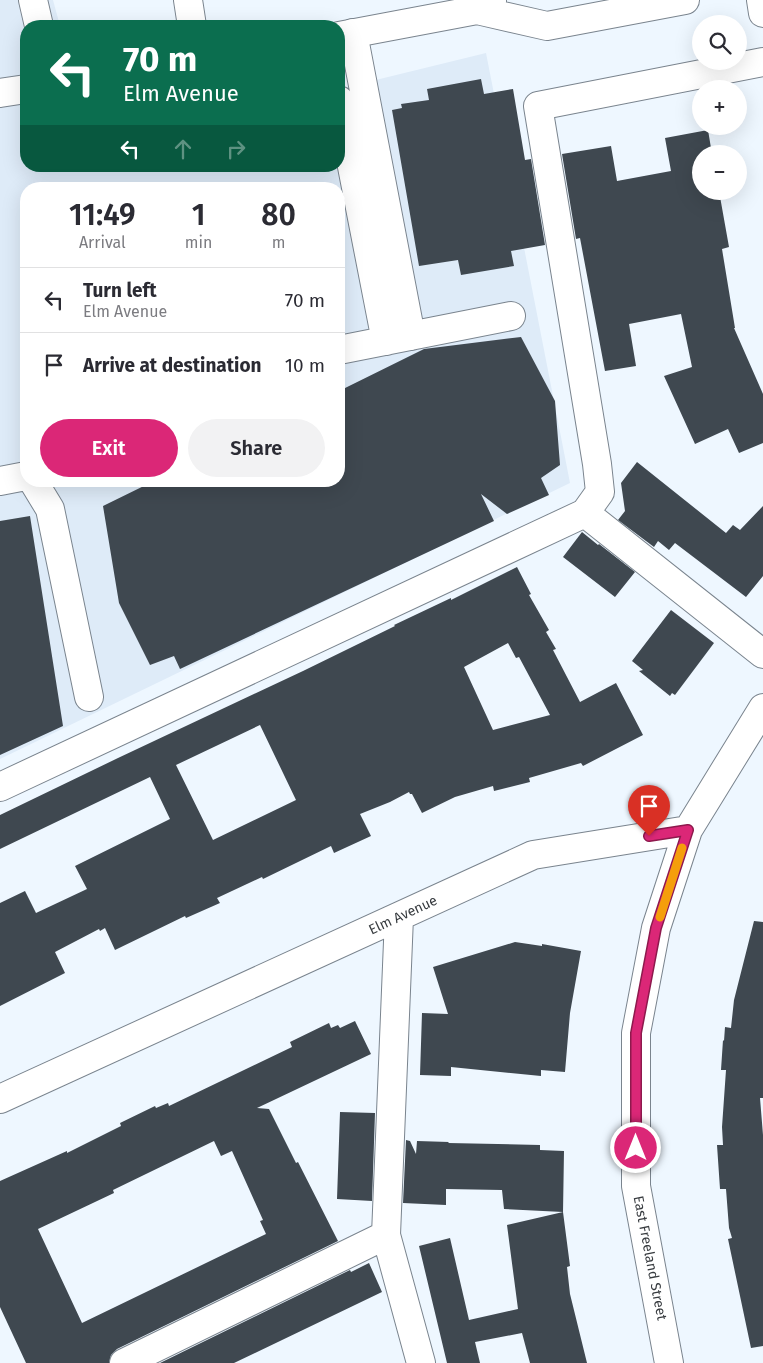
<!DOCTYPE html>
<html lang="en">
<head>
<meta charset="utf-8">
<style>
	:root { --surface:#fff; --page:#f2f2f3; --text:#2b2b33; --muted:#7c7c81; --line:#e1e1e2; --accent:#db2777 }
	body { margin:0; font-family:"Fira Sans",sans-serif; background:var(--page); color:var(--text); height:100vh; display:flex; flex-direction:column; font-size:19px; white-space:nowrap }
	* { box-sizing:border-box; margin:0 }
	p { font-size:16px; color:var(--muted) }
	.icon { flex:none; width:28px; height:28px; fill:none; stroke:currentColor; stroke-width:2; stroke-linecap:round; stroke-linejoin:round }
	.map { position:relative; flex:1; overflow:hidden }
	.panel { position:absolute; left:20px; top:182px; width:325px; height:305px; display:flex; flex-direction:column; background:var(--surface); border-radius:20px; box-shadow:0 5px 20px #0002 }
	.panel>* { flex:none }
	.guide { position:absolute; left:20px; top:20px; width:325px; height:152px; border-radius:20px; box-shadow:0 5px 20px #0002; background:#0b6e4f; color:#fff; overflow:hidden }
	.tools { position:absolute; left:692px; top:15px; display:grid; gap:10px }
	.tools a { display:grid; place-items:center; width:55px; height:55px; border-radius:50%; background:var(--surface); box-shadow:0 5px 20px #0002; font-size:25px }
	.pin { position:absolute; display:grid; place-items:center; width:42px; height:42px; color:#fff; margin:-51px -21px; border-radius:50% 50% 50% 0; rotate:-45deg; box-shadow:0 0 5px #0007 }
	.pin .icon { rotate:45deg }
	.me { position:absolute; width:55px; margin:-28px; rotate:0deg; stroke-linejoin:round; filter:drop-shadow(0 0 4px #0008) }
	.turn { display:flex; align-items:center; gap:18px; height:105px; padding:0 20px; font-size:22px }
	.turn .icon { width:65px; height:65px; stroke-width:2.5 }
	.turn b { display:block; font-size:35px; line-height:42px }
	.lanes { display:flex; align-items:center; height:48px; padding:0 20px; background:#0003; justify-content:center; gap:25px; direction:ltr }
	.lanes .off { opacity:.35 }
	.eta { display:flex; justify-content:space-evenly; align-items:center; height:85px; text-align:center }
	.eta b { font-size:30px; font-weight:600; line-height:35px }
	.action { display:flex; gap:10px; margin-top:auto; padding:10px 20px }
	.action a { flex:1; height:58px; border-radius:30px; background:var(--accent); color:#fff; font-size:20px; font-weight:600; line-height:58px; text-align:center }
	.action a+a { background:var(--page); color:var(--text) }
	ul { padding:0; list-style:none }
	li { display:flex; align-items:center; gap:15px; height:65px; padding:0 20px; border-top:1px solid var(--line) }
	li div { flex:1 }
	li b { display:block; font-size:19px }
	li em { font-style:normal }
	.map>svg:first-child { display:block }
	.built { fill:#deebf8; fill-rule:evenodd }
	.building { fill:#3f4850; fill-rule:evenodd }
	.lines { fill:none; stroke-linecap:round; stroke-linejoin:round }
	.minor-casing { stroke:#7a848e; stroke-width:30 }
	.major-casing { stroke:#7a848e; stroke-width:30 }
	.minor { stroke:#fff; stroke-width:28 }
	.major { stroke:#fff; stroke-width:28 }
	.route-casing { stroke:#8e194d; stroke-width:12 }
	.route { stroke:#db2777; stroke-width:9 }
	.slow { stroke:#f59e0b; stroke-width:9 }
	.labels { text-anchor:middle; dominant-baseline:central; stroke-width:5; stroke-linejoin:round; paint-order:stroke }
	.street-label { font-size:14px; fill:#373b3f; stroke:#fff }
</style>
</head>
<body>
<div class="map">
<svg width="763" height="1363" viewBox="0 0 763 1363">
	<rect width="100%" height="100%" fill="#eef7ff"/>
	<path class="built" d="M0,0h53l7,26h-34v140h313v-77l147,-36 84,430 -570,276zM26,189h313v292h-313z"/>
	<path class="building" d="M481,79l3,15 29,-5 12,71 6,-1 14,86 -34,6 3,15 -53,9 -3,-15 -39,6 -27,-156 10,-2 -1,-4 28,-4 -2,-11z
		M708,130l4,24h-11v37h18l10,56 -7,2 13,79h-1l29,66v49l-24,10 -11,-24 -33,15 -31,-68 28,-9 -11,-53 -52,10 7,42 -31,5 -25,-133 -4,1 -14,-85 49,-8 6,35 54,-10 -6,-33z
		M521,337l34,64 5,64 -19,13 8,17 -42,19 -26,-20 13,27 -314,148 -6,-13 -24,9 -31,-62 -16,-97 51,-25h185v-90l85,-42z
		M637,462l89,71 7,-8 7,5 23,-24v70l-17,21 -71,-54 -6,7 -11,-9 -4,6 -36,-27 7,-9 -4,-28z
		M30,516l33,210 -63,29v-234z
		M582,532l16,13 1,-1 36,28 -20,25 -52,-40z
		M517,567l14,27 -2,1 20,35 -3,2 10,17 -3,1 27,52 36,-19 27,52 -60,31 -2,-3 -52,15 1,4 -36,9 -1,-5 -38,11 -33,16 -10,-19h-2l-1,-2 -19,10 -30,12 11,22 -37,17 -3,-7 -68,33 -1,-2 -45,21 3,5 -34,15 -1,-2 -70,34 -10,-22 -5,3 -1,-2 -44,23 10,21 -65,33v-103l25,-12 11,22 51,-24 -12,-23 95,-47 -20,-42 -150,72v-34l118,-57 185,-87 92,-45 -1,-1 57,-27v2zM508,643l8,15 3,-1 31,58 -57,15 -29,-63zM260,725l36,75 -83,40 -37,-75z
		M671,610l43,33 -39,52 -3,-2 -2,3 -31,-25 4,-1 -11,-9z
		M754,921l9,1v176h-3l3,37v211l-12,2 -23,-109 4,-1 -3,-10 -3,-39h-6l-3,-44h6l-1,-18 4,-57h-5l2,-30 1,1 1,-14 6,1 3,-28z
		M515,942l27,4v-2l39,7 -11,62 -5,59 -24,-2v6l-90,-9v9l-31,-1 2,-62 26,1 -15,-47z
		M355,1021l16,33 -114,54 12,1 27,54 2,-1 40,79 -221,108 -6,6 -2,8h-83l-26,-56v-126l67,-30v2l54,-27 -1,-3 35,-17 1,2 12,-5 1,3 123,-59 -2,-5 39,-19 2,5 7,-3 2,3zM214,1141l7,15 11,-5 31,69 -3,1 6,13 -184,89 -44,-94 76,-36 -1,-3z
		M340,1112l35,1 -3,88 -35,-2z
		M406,1140l4,1 6,13 1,-13 32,1 -1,1 92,2v5l24,1 -1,61 -59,-3 -2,-19 -56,-1v16l-43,-2z
		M563,1212l7,54 -3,1 3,27 17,69h-57l-8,-30 -47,9 5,21h-33l-28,-117 31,-8 19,82 49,-11 -11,-84z
		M369,1263l13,29 -148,71h-74l190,-93 1,2z"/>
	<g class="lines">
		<g class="minor-casing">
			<path id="minor" d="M33,0l6,26
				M188,0l4,26
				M761,0l2,13
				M353,33l58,303
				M339,100l47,241
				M339,350l172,-34
				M0,481l26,-5
				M33,481l17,28 39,188
				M585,513l178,141
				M0,787l585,-274 15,-21 -3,-28 -59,-358 225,-44
				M399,917l-13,318 35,128
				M0,1099l533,-244 155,-25 75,-122
				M124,1363l262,-128
				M669,1363l-33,-177v-153l20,-105 32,-98"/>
		</g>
		<g class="major-casing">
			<path id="major" d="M477,10l70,16 138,-26
				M339,36l138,-26 15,-9
				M0,93l26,-4"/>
		</g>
		<use href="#minor" class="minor"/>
		<use href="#major" class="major"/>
	</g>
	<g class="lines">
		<g class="route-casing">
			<path id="route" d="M636,1148v-115l20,-105 32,-98 -39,6"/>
		</g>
		<use href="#route" class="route"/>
		<path class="slow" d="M660,917l22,-69"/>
	</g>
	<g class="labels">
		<g class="street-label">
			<text transform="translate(403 915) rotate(-25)">Elm Avenue</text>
			<text transform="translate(650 1258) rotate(79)">East Freeland Street</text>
		</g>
	</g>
</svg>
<div class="tools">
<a><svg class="icon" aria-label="search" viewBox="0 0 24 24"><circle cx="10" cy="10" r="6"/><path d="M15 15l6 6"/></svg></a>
<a>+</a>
<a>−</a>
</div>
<div class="pin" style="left:649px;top:836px;background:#d93025"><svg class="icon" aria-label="arrive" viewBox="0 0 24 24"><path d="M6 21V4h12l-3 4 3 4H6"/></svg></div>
<svg class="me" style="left:636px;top:1148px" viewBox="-20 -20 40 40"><circle r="17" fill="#db2777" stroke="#fff" stroke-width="3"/><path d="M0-11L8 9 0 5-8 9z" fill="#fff"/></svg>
<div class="guide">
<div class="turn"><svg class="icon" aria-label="left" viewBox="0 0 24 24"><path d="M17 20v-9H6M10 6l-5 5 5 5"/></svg><div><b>70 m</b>Elm Avenue</div></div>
<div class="lanes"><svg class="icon" aria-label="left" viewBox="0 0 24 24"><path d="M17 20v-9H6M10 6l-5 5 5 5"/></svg><svg class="icon off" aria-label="ahead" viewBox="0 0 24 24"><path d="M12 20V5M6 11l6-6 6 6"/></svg><svg class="icon off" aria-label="right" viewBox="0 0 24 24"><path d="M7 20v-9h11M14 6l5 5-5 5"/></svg></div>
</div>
<section class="panel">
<div class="eta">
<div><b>11:49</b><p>Arrival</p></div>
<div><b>1</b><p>min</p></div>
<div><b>80</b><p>m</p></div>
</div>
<ul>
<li><svg class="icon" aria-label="left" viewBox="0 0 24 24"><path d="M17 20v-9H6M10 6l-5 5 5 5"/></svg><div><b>Turn left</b><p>Elm Avenue</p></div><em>70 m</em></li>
<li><svg class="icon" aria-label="arrive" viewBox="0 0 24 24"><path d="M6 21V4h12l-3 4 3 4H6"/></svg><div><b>Arrive at destination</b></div><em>10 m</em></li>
</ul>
<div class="action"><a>Exit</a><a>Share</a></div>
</section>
</div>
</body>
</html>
